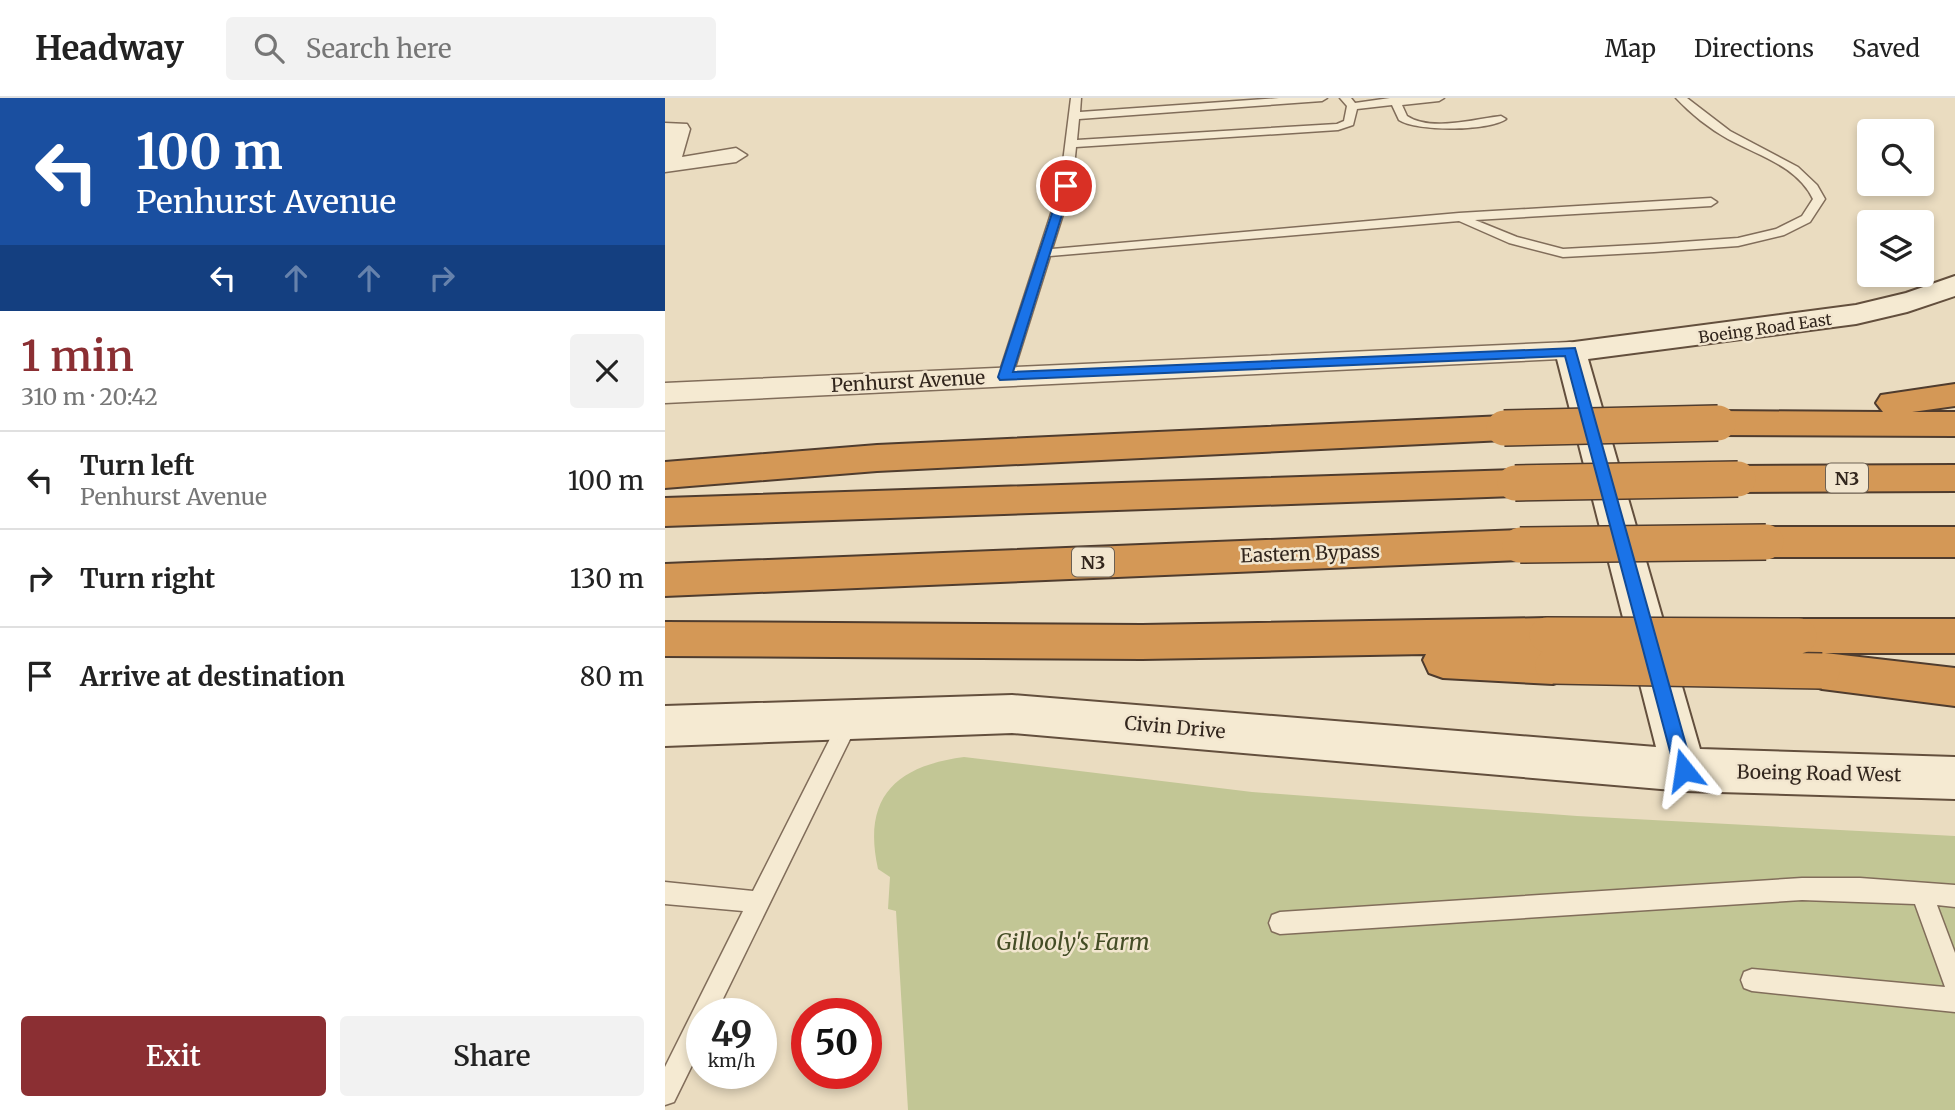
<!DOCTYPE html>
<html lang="en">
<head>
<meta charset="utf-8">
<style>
	:root { --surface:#fff; --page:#f2f2f2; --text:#222; --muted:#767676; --line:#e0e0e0; --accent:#8b2f33 }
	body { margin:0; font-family:Merriweather,serif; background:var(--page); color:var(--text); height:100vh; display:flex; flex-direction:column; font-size:26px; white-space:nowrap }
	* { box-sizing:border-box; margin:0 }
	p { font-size:23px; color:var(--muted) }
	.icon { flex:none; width:38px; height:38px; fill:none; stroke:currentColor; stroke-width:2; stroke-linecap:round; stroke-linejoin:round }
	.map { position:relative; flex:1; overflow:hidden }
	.sheet { display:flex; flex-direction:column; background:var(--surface); width:665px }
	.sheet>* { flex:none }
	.guide { background:#1a4fa0; color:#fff; overflow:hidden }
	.fabs { position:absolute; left:1192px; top:21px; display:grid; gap:14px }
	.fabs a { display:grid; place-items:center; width:77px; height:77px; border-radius:7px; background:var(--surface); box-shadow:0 4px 10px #0003; font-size:35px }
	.speed { position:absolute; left:21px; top:900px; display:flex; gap:14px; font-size:35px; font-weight:700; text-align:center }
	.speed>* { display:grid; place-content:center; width:91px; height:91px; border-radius:50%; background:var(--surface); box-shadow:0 4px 10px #0003; line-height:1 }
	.speed small { font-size:18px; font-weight:400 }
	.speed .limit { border:10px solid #d22; background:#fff; color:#111 }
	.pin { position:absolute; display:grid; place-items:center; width:60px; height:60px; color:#fff; margin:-30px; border:4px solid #fff; border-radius:50%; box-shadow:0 2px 7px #0007 }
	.me { position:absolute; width:77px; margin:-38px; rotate:345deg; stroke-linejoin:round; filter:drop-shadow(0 0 5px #0008) }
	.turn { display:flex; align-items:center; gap:24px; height:147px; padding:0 21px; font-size:32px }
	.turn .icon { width:91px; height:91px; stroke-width:2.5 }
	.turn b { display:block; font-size:49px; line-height:60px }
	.lanes { display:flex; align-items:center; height:66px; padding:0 21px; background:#0003; justify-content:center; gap:35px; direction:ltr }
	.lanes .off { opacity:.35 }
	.round { display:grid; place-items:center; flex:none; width:74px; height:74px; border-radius:7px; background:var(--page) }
	.headline { display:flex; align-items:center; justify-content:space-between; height:119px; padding:0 21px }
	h1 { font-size:42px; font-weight:600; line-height:52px; color:var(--accent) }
	.primary-button { display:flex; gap:14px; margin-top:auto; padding:14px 21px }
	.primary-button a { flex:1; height:80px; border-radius:7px; background:var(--accent); color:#fff; font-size:28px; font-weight:600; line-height:80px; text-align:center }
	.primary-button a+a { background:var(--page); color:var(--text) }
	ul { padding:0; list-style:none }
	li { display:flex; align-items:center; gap:21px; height:98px; padding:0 21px; border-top:2px solid var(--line) }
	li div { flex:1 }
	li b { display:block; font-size:26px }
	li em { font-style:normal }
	header { display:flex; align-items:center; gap:42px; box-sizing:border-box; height:98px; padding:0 35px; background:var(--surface); border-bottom:2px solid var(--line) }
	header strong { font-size:33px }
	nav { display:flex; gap:38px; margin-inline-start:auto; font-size:24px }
	.search { width:490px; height:63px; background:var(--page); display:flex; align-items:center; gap:18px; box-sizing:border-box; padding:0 24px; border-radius:7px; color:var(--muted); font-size:26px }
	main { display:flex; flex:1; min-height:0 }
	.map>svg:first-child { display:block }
	.green { fill:#c2c695 }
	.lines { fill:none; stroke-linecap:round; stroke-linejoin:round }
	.service-casing { stroke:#816d5a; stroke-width:3 }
	.minor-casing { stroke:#816d5a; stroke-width:3 }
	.secondary-casing { stroke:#634f3d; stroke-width:4 }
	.motorway-casing { stroke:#4f3c2e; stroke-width:4 }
	.service { fill:#f5ead2; fill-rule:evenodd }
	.minor { fill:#f5ead2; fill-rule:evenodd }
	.secondary { fill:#f5ead2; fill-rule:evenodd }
	.motorway { fill:#d49856; fill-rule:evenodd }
	.motorway-bridge-casing { stroke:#4f3c2e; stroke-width:38; stroke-linecap:butt }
	.motorway-bridge { stroke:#d49856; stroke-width:35 }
	.route { fill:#1a73e8; stroke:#114b97; stroke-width:2 }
	.labels { text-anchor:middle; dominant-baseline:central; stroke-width:5; stroke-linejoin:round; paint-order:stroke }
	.far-street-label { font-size:16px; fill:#32261d; stroke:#f2e6cf }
	.shield { fill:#f2e6cf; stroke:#6c6052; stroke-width:2 }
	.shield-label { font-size:18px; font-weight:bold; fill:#32261d }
	.street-label { font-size:19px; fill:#32261d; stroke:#f2e6cf }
	.near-park-label { font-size:23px; font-style:italic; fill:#444d25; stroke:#f2e6cf }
</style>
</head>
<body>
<header>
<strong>Headway</strong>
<div class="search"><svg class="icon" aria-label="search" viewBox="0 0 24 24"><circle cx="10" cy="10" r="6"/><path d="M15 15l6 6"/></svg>Search here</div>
<nav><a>Map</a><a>Directions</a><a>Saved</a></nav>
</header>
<main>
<section class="sheet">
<div class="guide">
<div class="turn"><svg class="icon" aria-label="left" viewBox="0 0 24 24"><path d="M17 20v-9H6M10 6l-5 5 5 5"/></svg><div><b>100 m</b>Penhurst Avenue</div></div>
<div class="lanes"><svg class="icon" aria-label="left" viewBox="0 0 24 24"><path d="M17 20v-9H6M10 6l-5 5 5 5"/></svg><svg class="icon off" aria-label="ahead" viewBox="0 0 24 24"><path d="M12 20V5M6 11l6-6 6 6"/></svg><svg class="icon off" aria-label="ahead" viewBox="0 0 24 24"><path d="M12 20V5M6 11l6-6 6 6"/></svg><svg class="icon off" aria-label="right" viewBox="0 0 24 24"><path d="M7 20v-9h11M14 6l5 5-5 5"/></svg></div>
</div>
<div class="headline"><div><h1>1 min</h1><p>310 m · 20:42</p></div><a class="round"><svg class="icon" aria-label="close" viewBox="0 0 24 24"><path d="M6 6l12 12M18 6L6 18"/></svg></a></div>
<ul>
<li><svg class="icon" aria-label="left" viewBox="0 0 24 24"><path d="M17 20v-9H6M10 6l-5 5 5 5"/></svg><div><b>Turn left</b><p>Penhurst Avenue</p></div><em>100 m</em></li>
<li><svg class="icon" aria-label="right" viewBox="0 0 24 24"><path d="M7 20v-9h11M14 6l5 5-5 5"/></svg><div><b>Turn right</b></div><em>130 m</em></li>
<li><svg class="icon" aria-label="arrive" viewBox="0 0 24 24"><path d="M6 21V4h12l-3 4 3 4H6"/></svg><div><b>Arrive at destination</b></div><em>80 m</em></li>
</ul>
<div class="primary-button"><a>Exit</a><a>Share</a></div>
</section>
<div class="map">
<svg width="1290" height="1012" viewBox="0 0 1290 1012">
	<rect width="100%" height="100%" fill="#eadcc0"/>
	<path class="green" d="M299,659l288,35 325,24 378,20v274h-1047l-12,-199 -8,-2 2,-32 -12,-8c-16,-72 18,-103 86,-112z"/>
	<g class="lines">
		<g class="service-casing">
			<path id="service" d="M406,0h10l-1,14 199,-14h48l-5,3 -243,18 -2,21 260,-16 7,-3 3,-15 -7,-8h11l4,5 35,-5h54l-5,3 -37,4 5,11c24,16 67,3 94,0l5,3c-16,12 -89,13 -107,1l-7,-15 -35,4 -4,16 -15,5 -262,17 -4,39 -20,63 407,-36 252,-15 6,4 -6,4 -236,14 42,17 46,12 91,-5 84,-6 38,-9 26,-13 11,-17c-16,-33 -54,-43 -85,-60 -18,-10 -38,-26 -52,-41h11l43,33 68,36 19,18 8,14 -15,23 -26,13 -46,11 -84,6 -91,5 -54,-14 -50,-22 -409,35 -38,121 -7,5 -7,-5 62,-191z
				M184,614l7,3 3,6 -3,6 -140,286h-14v32l-28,57 -9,3v-38l78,-156 -78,-7v-22l88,9 89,-176z
				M1137,780h58l95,7v22l-18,-2 18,48v59l-203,-21 -8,-3 -3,-8 3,-8 8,-3 193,18 -30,-83 -113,-4 -522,34 -8,-3 -3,-8 3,-8 8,-3z"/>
		</g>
		<g class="minor-casing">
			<path id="minor" d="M0,25l22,1 3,5 -8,28 54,-9 11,7 -11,7 -71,10z
				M905,244l10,2 4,7 -4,7 -915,45v-20z"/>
		</g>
		<g class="secondary-casing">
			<path id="secondary" d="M1290,178v20l-48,16 -51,12 -268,35 112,390 255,8v42l-271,-8 -672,-58 -347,13v-40l347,-11 644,52 -101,-396 4,-7 297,-39 50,-12z"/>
		</g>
		<g class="motorway-casing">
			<path id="motorway" d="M1290,286v22l-43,6h43v24l-237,-1 -12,-4 -4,-8 4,-8 12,-4 165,1 -7,-9 5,-8z
				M839,318l12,3 5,9 -5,9 -12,3 -627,31 -212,17v-26l212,-17z
				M1290,367v26l-217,1 -12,-4 -5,-9 5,-9 12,-4z
				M850,372l12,4 5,9 -5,9 -12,4 -850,30v-28z
				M1101,429h189v30h-189l-13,-5 -5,-10 5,-10z
				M855,432l13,5 5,10 -5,10 -13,5 -855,36v-32z
				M882,520l14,5 6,12 -6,12 -5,2 11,4 6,13 -6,13 -14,5 -110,-6 -14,-5 -6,-13 3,-6 -284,5 -477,-3v-34l477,3z
				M1134,521h156v34h-130l130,15v38l-133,-17 -14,-5 -6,-13 6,-13 13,-5h-22l-14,-5 -6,-12 6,-12z"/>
		</g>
		<use href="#service" class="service"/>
		<use href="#minor" class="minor"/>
		<use href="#secondary" class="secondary"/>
		<use href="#motorway" class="motorway"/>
		<g class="motorway-bridge-casing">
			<path id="motorway-bridge" d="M839,330l214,-5
				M850,385l223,-4
				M855,447l246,-3
				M882,537l252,1
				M888,568l269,5"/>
		</g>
		<use href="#motorway-bridge" class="motorway-bridge"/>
	</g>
	<path class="route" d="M397,85l9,3 -58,186 562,-24 118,422 -3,6 -6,3 -7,-3 -2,-6 -110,-414 -565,24 -2,-3z"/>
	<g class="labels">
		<g class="far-street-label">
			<text transform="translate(1100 230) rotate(-8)">Boeing Road East</text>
		</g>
		<g class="shield">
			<rect x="1161" y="365.5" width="42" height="29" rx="5"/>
			<rect x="407" y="449.5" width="42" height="29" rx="5"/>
		</g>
		<g class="shield-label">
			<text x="1182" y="380">N3</text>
			<text x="428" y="464">N3</text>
		</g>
		<g class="street-label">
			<text transform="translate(243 283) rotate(-3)">Penhurst Avenue</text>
			<text transform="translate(645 455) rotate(-2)">Eastern Bypass</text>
			<text transform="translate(510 629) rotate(5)">Civin Drive</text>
			<text transform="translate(1154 675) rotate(1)">Boeing Road West</text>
		</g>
		<g class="near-park-label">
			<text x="408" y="843">Gillooly's Farm</text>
		</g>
	</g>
</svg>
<div class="fabs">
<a><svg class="icon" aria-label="search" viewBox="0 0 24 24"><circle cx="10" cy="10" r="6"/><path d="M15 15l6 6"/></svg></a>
<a><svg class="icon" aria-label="layers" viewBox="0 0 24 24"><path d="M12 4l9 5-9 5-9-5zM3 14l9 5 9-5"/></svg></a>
</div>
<div class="speed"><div>49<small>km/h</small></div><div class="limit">50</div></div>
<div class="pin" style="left:401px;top:88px;background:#d93025"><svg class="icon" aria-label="arrive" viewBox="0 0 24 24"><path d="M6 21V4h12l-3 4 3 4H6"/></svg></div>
<svg class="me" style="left:1019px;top:672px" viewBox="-20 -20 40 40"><path d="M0-17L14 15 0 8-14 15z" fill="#1a73e8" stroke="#fff" stroke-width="4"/></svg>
</div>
</main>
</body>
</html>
